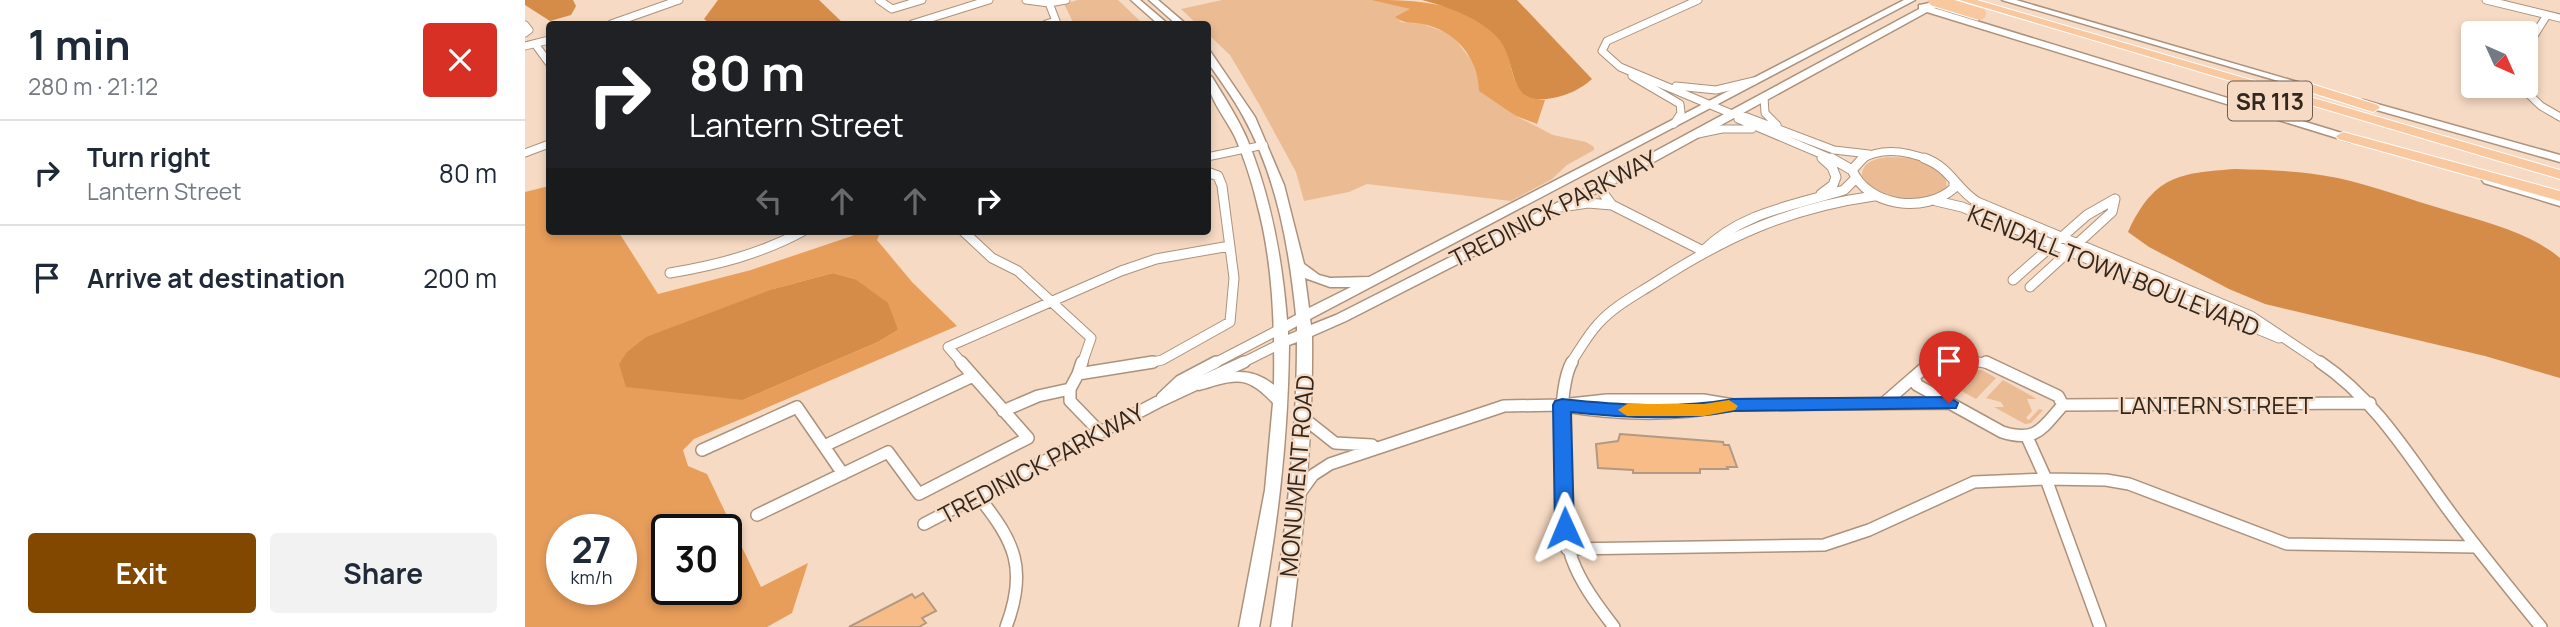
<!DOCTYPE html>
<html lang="en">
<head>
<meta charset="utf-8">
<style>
	:root { --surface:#fff; --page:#f2f2f3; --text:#1f2937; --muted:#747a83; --line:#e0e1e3; --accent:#834800 }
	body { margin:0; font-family:Manrope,sans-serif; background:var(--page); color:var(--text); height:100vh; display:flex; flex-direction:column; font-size:26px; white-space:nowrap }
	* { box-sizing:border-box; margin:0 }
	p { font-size:23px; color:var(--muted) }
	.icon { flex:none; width:38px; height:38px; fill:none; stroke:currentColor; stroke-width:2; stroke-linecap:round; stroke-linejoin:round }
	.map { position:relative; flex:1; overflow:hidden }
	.side { display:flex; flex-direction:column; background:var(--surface); width:525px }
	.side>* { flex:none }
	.banner { position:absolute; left:21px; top:21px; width:665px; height:214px; border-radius:7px; box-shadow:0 4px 10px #0003; background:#202124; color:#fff; overflow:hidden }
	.needle { width:46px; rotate:135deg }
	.controls { position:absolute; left:1936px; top:21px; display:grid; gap:14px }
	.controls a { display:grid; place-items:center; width:77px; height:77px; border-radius:7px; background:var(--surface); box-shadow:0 4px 10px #0003; font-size:35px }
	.speed { position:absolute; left:21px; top:514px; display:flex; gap:14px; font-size:35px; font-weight:700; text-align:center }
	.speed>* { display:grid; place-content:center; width:91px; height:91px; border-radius:50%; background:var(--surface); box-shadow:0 4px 10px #0003; line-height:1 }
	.speed small { font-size:18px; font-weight:400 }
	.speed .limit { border:4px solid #111; border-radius:10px; background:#fff; color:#111 }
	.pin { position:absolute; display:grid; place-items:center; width:60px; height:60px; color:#fff; margin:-72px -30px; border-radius:50% 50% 50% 0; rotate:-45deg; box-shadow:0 0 7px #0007 }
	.pin .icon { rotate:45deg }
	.me { position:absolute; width:77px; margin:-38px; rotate:359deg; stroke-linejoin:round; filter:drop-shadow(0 0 5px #0008) }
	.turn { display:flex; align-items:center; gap:24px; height:147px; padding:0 28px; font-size:32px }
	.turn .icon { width:91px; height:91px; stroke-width:2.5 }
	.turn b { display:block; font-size:49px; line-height:60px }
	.lanes { display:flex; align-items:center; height:66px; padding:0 28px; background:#0003; justify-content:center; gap:35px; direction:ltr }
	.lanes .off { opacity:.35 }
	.round { display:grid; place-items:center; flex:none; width:74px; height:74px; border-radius:7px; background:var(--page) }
	.overview { display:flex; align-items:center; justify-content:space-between; height:119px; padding:0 28px }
	h1 { font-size:42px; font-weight:700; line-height:52px }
	.button { display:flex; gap:14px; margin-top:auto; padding:14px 28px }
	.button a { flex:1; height:80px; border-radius:7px; background:var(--accent); color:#fff; font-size:28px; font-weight:700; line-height:80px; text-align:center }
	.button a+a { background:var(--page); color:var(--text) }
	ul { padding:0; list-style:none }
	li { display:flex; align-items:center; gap:21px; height:105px; padding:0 28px; border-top:2px solid var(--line) }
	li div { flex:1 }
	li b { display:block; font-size:26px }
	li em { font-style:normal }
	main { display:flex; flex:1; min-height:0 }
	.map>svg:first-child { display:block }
	.green { fill:#ebbb94 }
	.forest { fill:#e89e5b; fill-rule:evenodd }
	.water { fill:#d58c49 }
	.building { fill:#f8bc88; stroke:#b39983; stroke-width:2 }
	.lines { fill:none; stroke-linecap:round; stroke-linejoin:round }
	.street-far2-casing { stroke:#ac927d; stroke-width:9 }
	.street-far1-casing { stroke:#ac927d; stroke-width:11 }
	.street-casing { stroke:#ac927d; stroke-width:14 }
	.secondary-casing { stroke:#ac927d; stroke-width:3 }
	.highway-casing { stroke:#fff; stroke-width:2 }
	.street-far2 { stroke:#fff; stroke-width:7 }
	.street-far1 { stroke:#fff; stroke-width:9 }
	.street { stroke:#fff; stroke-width:11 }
	.secondary { fill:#fff; fill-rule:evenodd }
	.highway { fill:#f9c89f; fill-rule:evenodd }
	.highway-bridge-casing { stroke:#fff; stroke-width:14; stroke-linecap:butt }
	.highway-bridge { stroke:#f9c89f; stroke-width:12 }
	.route { fill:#1a73e8; stroke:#114b97; stroke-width:2 }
	.slow { fill:#f59e0b }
	.labels { text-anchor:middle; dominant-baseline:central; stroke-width:5; stroke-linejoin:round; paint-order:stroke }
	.shield { fill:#f6dac3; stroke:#6c5d50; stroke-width:2 }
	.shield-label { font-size:23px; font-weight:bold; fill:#31271e }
	.street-label { font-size:24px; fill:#31271e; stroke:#f6dac3 }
</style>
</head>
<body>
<main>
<section class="side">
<div class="overview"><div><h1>1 min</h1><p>280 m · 21:12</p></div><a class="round" style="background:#d93025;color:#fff"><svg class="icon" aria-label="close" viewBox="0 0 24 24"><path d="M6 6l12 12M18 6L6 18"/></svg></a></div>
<ul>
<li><svg class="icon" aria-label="right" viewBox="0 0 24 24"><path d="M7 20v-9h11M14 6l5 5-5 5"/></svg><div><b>Turn right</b><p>Lantern Street</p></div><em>80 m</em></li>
<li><svg class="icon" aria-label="arrive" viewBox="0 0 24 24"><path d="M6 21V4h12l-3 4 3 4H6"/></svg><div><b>Arrive at destination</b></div><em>200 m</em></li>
</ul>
<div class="button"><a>Exit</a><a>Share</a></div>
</section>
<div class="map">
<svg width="2035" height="627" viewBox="0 0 2035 627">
	<rect width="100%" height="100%" fill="#f6dac3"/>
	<path class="green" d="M553,0h40l23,22 -67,2 -10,-20z
		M697,0h149l40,9 -15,8 5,5 22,2 29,11 20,26 6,18 38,37 37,19 33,7 8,5v3l-27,15 -15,14 -41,22 -144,-17 -18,8 -45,9 -8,-29 -37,-68 -29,-49 -22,-21 -1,-10h-10l-16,-15z
		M1362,157l27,1 12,4 19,12 2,14c-20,22 -69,12 -85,-12 0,-14 13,-17 25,-19z
		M1438,370h19l14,8 -20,21 -20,-11 14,-14z
		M1478,380l34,19h-10l5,12 -6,7 3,2 10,-11 4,1 -12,13 -6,1 -31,-17h10l-3,-5 -15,-4z"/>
	<path class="forest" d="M846,0c43,0 95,1 127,37 21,24 5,61 47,63l-8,24 -21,-8 -37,-25c-1,-34 -24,-61 -57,-67 -11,-2 -18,0 -27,-7l15,-8z
		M24,186v45h69l40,63 93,-24 101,-34 6,-5h23l-4,9 35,42 45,44 -263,113 -11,11 5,16 19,8 54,113 47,-24 -16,50 -25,14h-242v-435zM308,273l22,6 43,51 -20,12 -135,58 30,-111zM37,530h59v60h-59zM142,530h59v60h-59z"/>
	<path class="water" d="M0,0h48l3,6 -5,9 -21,6 -25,-16z
		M193,0h101l25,24h-134l-6,-5z
		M897,0h95l75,79c-11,10 -24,16 -39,19 -51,10 -32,-39 -58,-63 -20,-19 -47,-28 -73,-35z
		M1711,169c34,1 68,2 102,9 36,8 73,22 108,32 39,12 83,22 114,48v120l-75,-22 -220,-52 -36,-15 -80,-42 -21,-15c26,-56 50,-59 108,-63z
		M308,273l22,6 33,24 10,27 -20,12 -135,58 -117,-13 -7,-23 8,-12 19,-15 127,-48z"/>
	<path class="building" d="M1095,434l103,8 1,3h5l8,22h-10l1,2h-28v4h-67v-3l-35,-2 -2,-24 22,-3z
		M398,593l13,18 -14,7 4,5 -7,4h-70l63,-33 3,4z"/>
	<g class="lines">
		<g class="street-far2-casing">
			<path id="street-far2" d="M354,0l13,9 30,-9
				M501,0l23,3 17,-3
				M1173,0l-91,41 -5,10 18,16 112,47 15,3 87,33 35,4
				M1961,0l74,18
				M86,24l68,-24
				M387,24l77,-24
				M521,24l10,-3 -7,-18
				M0,25l4,5 -4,3
				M10,44l14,19
				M0,46l24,-6
				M2000,50l22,-35
				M1107,76l48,28 1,9 -7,11
				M1151,86l40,4 38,-9
				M1995,86l21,20 19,11
				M1239,97l1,16 12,12
				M1213,119l97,41
				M1173,134l24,-5h30
				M0,153l24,-9
				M682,157l57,-12
				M1335,160c21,-13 47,-9 69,0"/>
		</g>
		<g class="street-far1-casing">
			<path id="street-far1" d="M1306,158l21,12
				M1338,158l-11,12c16,37 73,44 102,18v-6
				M1399,158c27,10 31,30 53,44l274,114 72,48
				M1079,184l-1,9 9,12
				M1296,194l12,-9 3,-8 -4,-10 -10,-9
				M1411,201l26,6 317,131
				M1036,207l27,-4 24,2 91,46
				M438,231l29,27 26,13 73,67 -9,26
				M1178,251c39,-39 90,-45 141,-61l11,-11
				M145,273c47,-8 91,-19 133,-42
				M1488,280l74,-65 28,-16
				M1505,287l82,-75 3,-13
				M438,364l-15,-17 173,-76 35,-12 74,-13
				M619,364l18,-4 68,-38 4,-44 -12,-92 -4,-10 -11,-4
				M688,364l69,-36
				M715,364l42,-21
				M1045,364c9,-13 17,-28 28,-40 15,-17 36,-28 55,-40 72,-47 136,-76 221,-88
				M1403,364l25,-6 38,6"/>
		</g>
		<g class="street-casing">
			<path id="street" d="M557,362l-4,12 75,-12
				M1047,362c-18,30 -12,163 0,197 9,25 26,47 42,68
				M1406,362l-17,15 3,8 85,47c35,11 40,-4 61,-27
				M1461,362l72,34 5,9
				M1795,362c55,37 89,94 127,146 30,41 62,80 94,119
				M553,374l-8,15v12l30,31
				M637,398l18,-17 36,-19
				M1358,404l31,-27
				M1538,405l307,-2
				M1040,406c54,9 113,10 166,-1
				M478,411l35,-15 32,-7
				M781,420l29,23 37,2
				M1502,437l19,42 54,148
				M299,446l147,-69
				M177,450l95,-43 46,67
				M775,493l13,-18 17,-11 174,-58 57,-1 46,-5h96l30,5 216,-2
				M453,496c37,46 50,73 28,131
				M232,515l131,-63 31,42 109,-56 -67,-76
				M399,524l234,-122 86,-40
				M1042,549l257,-4 45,-15 105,-48 72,-3 60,1 23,4 158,60 189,3"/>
		</g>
		<g class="secondary-casing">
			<path id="secondary" d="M606,0h9l28,24h-10z
				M624,0h9l28,24h-10z
				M1379,0h11l-605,319 1,6 25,-10 264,-134 319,-172v-4c9,-1 17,-5 27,-5l-12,8 424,130 2,2 -2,2h-8l-423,-130 -319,175 -262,134 -34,15c1,98 -8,194 -21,291h-20c15,-95 26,-189 26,-285l-8,3c-1,99 -12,185 -30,282h-20l26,-137 8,-87c-28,-30 -38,-23 -74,-13l-8,-5c6,-6 13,-6 22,-9 23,-6 41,-7 61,9 1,-60 -1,-123 -17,-182 -5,-21 -13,-46 -22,-66 -10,-21 -28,-39 -28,-63l5,3c12,20 26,41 35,62 24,58 35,119 40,181l9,-5c-7,-68 -19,-138 -53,-199 -10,-19 -24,-37 -36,-55v-11l3,1 45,66 29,68 20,79 15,11 11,3 39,-1zM780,278l25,9h21l-42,21zM772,326v5l-9,4v-4z
				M1477,0h14l302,88 -1,2h-8z
				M1838,100l197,55v7l-201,-57v-4z
				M1963,176l72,22v8l-76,-23 -2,-3z"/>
		</g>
		<g class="highway-casing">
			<path id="highway" d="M1434,0h18l583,170v9z
				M1777,81l76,24 2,3 -7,4 -76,-24v-6z
				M1818,132l217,59v10l-222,-62 -2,-3z"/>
		</g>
		<use href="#street-far2" class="street-far2"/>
		<use href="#street-far1" class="street-far1"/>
		<use href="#street" class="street"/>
		<use href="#secondary" class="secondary"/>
		<use href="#highway" class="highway"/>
		<g class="highway-bridge-casing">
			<path id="highway-bridge" d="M1409,0l46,14"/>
		</g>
		<use href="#highway-bridge" class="highway-bridge"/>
	</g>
	<path class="route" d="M1424,397l9,6 -2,5 -223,3c-53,10 -109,7 -162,1l3,116 -2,6 -7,2 -8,-2 -2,-6 -2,-123 2,-4 7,-2c56,6 115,10 171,0z"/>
	<path class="slow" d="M1204,400l9,6 -3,4 -31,6h-77l-9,-6 9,-6h77z"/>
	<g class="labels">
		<rect class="shield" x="1703" y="81.5" width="84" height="39" rx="5"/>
		<g class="shield-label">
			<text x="1745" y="101">SR 113</text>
		</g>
		<g class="street-label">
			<text transform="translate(1028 208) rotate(-27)">TREDINICK PARKWAY</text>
			<text transform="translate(1589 270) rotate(22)">KENDALL TOWN BOULEVARD</text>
			<text x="1691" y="404">LANTERN STREET</text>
			<text transform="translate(516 463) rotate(-28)">TREDINICK PARKWAY</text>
			<text transform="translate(771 476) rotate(-85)">MONUMENT ROAD</text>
		</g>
	</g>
</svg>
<div class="controls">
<a><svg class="needle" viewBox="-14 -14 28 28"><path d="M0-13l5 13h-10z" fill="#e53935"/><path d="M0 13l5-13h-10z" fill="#747a83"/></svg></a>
</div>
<div class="speed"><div>27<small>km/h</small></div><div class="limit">30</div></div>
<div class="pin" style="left:1424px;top:403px;background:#d93025"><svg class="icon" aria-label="arrive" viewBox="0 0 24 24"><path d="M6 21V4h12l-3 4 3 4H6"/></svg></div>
<svg class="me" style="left:1040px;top:528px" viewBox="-20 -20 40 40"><path d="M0-17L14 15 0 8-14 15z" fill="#1a73e8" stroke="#fff" stroke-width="4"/></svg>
<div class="banner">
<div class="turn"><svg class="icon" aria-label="right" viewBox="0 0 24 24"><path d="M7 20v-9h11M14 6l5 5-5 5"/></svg><div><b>80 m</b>Lantern Street</div></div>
<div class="lanes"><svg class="icon off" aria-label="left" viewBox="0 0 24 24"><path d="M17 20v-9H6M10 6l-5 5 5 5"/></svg><svg class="icon off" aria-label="ahead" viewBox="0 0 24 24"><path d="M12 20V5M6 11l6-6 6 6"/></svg><svg class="icon off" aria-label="ahead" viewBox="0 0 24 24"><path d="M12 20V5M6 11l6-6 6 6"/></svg><svg class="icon" aria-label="right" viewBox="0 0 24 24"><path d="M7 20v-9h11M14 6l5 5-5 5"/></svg></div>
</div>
</div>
</main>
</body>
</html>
